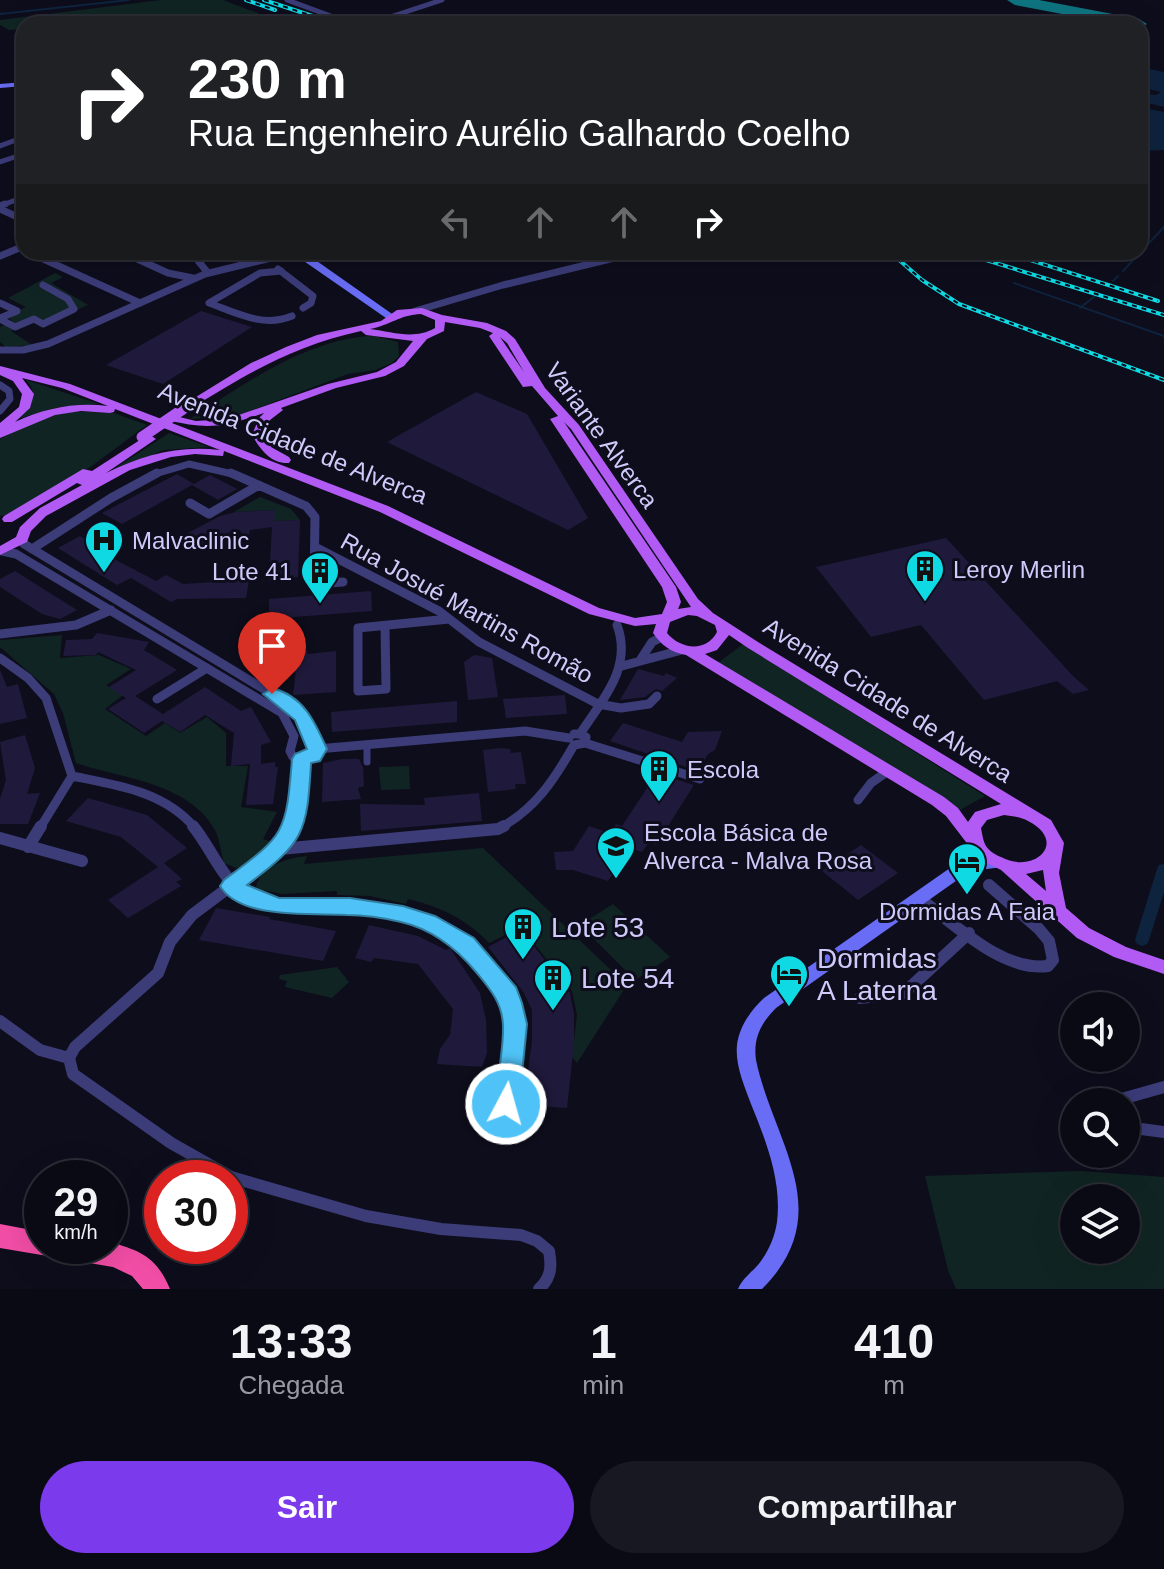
<!DOCTYPE html>
<html lang="pt">
<head>
<meta charset="utf-8">
<style>
	:root { --surface:#0a0a15; --page:#181822; --text:#f1f3f6; --muted:#999aa0; --line:#2a2b34; --accent:#7c3aed }
	body { margin:0; font-family:Helvetica,sans-serif; background:var(--page); color:var(--text); height:100vh; display:flex; flex-direction:column; font-size:30px; white-space:nowrap }
	* { box-sizing:border-box; margin:0 }
	p { font-size:26px; color:var(--muted) }
	.icon { flex:none; width:44px; height:44px; fill:none; stroke:currentColor; stroke-width:2; stroke-linecap:round; stroke-linejoin:round }
	.map { position:relative; height:1289px; overflow:hidden }
	.sheet { display:flex; flex-direction:column; background:var(--surface); flex:1 }
	.sheet>* { flex:none }
	.top-card { position:absolute; left:16px; top:16px; width:1132px; height:244px; border-radius:24px; box-shadow:0 8px 32px #0002,0 0 0 2px var(--line); background:#202124; color:#fff; overflow:hidden }
	.buttons { position:absolute; left:1060px; top:992px; display:grid; gap:16px }
	.buttons a { display:grid; place-items:center; width:80px; height:80px; border-radius:50%; background:var(--surface); box-shadow:0 8px 32px #0002,0 0 0 2px var(--line); font-size:40px }
	.speed { position:absolute; left:24px; top:1160px; display:flex; gap:16px; font-size:40px; font-weight:700; text-align:center }
	.speed>* { display:grid; place-content:center; width:104px; height:104px; border-radius:50%; background:var(--surface); box-shadow:0 8px 32px #0002,0 0 0 2px var(--line); line-height:1 }
	.speed small { font-size:20px; font-weight:400 }
	.speed .limit { border:12px solid #d22; background:#fff; color:#111 }
	.pin { position:absolute; display:grid; place-items:center; width:68px; height:68px; color:#fff; margin:-82px -34px; border-radius:50% 50% 50% 0; rotate:-45deg; box-shadow:0 0 8px #0007 }
	.pin .icon { rotate:45deg }
	.me { position:absolute; width:88px; margin:-44px; rotate:6deg; stroke-linejoin:round; filter:drop-shadow(0 0 6px #0008) }
	.turn { display:flex; align-items:center; gap:28px; height:168px; padding:0 40px; font-size:36px }
	.turn .icon { width:104px; height:104px; stroke-width:2.5 }
	.turn b { display:block; font-size:56px; line-height:68px }
	.lanes { display:flex; align-items:center; height:76px; padding:0 40px; background:#0003; justify-content:center; gap:40px; direction:ltr }
	.lanes .off { opacity:.35 }
	.eta { display:flex; justify-content:space-evenly; align-items:center; height:136px; text-align:center }
	.eta b { font-size:48px; font-weight:600; line-height:56px }
	.action { display:flex; gap:16px; margin-top:auto; padding:16px 40px }
	.action a { flex:1; height:92px; border-radius:48px; background:var(--accent); color:#fff; font-size:32px; font-weight:600; line-height:92px; text-align:center }
	.action a+a { background:var(--page); color:var(--text) }
	.map>svg:first-child { display:block }
	.green { fill:#102523; fill-rule:evenodd }
	.water { fill:#0e233e }
	.lines { fill:none; stroke-linecap:round; stroke-linejoin:round }
	.stream { stroke:#0e233e; stroke-width:2 }
	.canal { fill:#0e233e; fill-rule:evenodd }
	.taxiway { fill:#0e7480; fill-rule:evenodd }
	.building { fill:#1f1a3b }
	.pedestrian { stroke:#3b3c78; stroke-width:7 }
	.minor-far3 { stroke:#3b3c78; stroke-width:5 }
	.minor-far2 { stroke:#3b3c78; stroke-width:7 }
	.minor-far1 { stroke:#3b3c78; stroke-width:9 }
	.minor { stroke:#3b3c78; stroke-width:12 }
	.secondary { fill:#696df5; fill-rule:evenodd }
	.primary { fill:#b15af4; fill-rule:evenodd }
	.motorway { fill:#f34ea7; fill-rule:evenodd }
	.rail-casing { stroke:#0fdae3; stroke-width:4 }
	.rail { stroke:#0e0d1c; stroke-width:2; stroke-dasharray:5; stroke-linecap:butt }
	.primary-bridge { stroke:#b15af4; stroke-width:11 }
	.route { fill:#4fc3f7; stroke:#337fa1; stroke-width:2 }
	.labels { text-anchor:middle; dominant-baseline:central; stroke-width:6; stroke-linejoin:round; paint-order:stroke }
	.street-label { font-size:24px; fill:#cecbfb; stroke:#0e0d1c }
	.poi-label { font-size:24px; fill:#cecbfb; stroke:#0e0d1c; text-anchor:start }
	.near-poi-label { font-size:28px; fill:#cecbfb; stroke:#0e0d1c; text-anchor:start }
</style>
</head>
<body>
<div class="map">
<svg width="1164" height="1289" viewBox="0 0 1164 1289">
	<rect width="100%" height="100%" fill="#0e0d1c"/>
	<path class="green" d="M161,0h62l63,24h-262v5l-15,1 -9,-5v-5z
		M55,273l8,4 -12,6 37,22 -45,19 -4,-5 -28,12 21,14 -26,2 -6,-5v-15l13,-6 -8,-5 21,-9 -18,-9z
		M374,336l24,6 1,14 -7,7 -17,7 -27,4 -107,40 -51,5c52,-34 120,-82 184,-83z
		M26,380l73,24 -40,3 -42,12c14,-13 23,-24 9,-39z
		M65,411l49,2 33,12c-38,27 -103,82 -147,91v-77l35,-19z
		M169,433l40,14 -46,3 -72,34z
		M260,497l31,12 9,11 -26,1v-11l-40,2z
		M62,635l-2,23 39,-3 32,14 -25,16 17,10 -18,14 38,25 3,2 19,-13 15,10 27,-16 19,16v33h22l-7,41 36,5 -14,27 8,3 -23,23 -12,3 -12,-5c-3,-10 -4,-22 -8,-31 -26,-50 -94,-53 -140,-69l-13,-50 -9,-19 -54,-47v-7z
		M743,644l242,152 -25,14 -242,-147z
		M409,766l1,23 -29,1 -2,-23z
		M483,848l131,125 9,18 -46,72 -5,-6 5,-42 -5,-24 -51,-64 -32,16c-21,-23 -50,-37 -81,-44l-2,5 -36,-8 -33,-1v-4l-55,3 -18,-4 -3,3 -5,-6c5,-22 32,-29 51,-31l-3,8z
		M613,904l57,53 -35,23 -55,-55z
		M337,967l12,15 -17,16 -47,-11 2,-6 -8,-2 1,-4z
		M1082,1171l82,6v112h-208l-8,-19 -23,-94zM1074,1198h52v52h-52z"/>
	<path class="water" d="M1140,67l24,5v35l-24,-6v-8l16,2 5,-3 -21,-5z
		M1140,107l24,5v38l-24,1z"/>
	<g class="lines">
		<path class="stream" d="M0,14l129,-14
			M1123,271l41,-44
			M1113,281l5,-5
			M1014,283l150,53
			M1080,308l15,-12"/>
		<path class="canal" d="M1164,864v28l-15,48 -2,4 -5,2 -5,-2 -2,-4 22,-71 2,-4z"/>
		<path class="taxiway" d="M1007,0h32l100,19 8,5 -7,4v-4h-25l-100,-19z"/>
	</g>
	<path class="building" d="M201,311l51,16 -89,57 -57,-19z
		M476,392l51,22 61,104 -20,12 -181,-88z
		M177,474l17,10 16,-9 27,14 -19,11 -26,-15 -70,39 -20,-11z
		M275,510l-1,11 26,-1 -2,57 -29,3 3,-53 -22,3 -1,5 -6,1 -3,-6 -9,1 -17,15 -9,-2 -10,7 -22,-10 47,-25 16,-4z
		M80,536l19,11 -4,2 61,32 10,-6 17,9 66,-4 -3,18 -69,1 -6,3 -40,-24 -14,7 -59,-37z
		M946,538l128,139 15,13 -16,4 -16,-13 -73,19 -63,-75 -50,12 -55,-70z
		M15,571l30,19 32,20 -17,9 -18,-5 -42,-27v-8z
		M371,591l1,20 -103,8v-20z
		M97,633l52,9 -5,8 33,20 -42,26 28,18 42,-27 36,24 10,-4 20,35 -10,3v19l14,-2v5h3l-5,37 -27,1 4,-41 -19,2 3,-33 -29,-18 -25,17 -18,-11 -18,12 -36,-24 18,-11 -17,-11 27,-17 -38,-18 -2,3 -33,1 3,-16 26,-1z
		M304,641l4,13 28,-3v41l-43,3 4,-35 -55,2v-17z
		M474,655l18,3 6,39 -30,3 -4,-38z
		M638,669l26,7 2,-3 11,5 -15,13 -6,-2 -11,8 -25,3z
		M0,670l7,17 11,-3 9,34 -27,6z
		M565,695l2,19 -61,4 -3,-19z
		M457,701v21l-125,10 -1,-20z
		M623,723l59,19 6,-10 34,-1 -7,19 -7,4 -10,17 -88,-30z
		M25,735l10,33 -8,26 13,-1 -12,31h-28v-25l6,-19 -6,-38z
		M501,748l9,1 1,4 10,-1 5,32h-11l1,5 -28,3 -5,-42z
		M343,759h16l4,8 1,19 -6,2 3,11 -39,3 1,-39z
		M643,769l51,16 -38,60 -7,-3 -7,10 -13,-4 -21,33 -35,-11h-17l-2,-18 19,-1 16,-25 20,7 7,-9 6,2 31,-47 -14,-5z
		M479,793l3,28 -121,10 -1,-27 65,1 -1,-7z
		M88,798l59,17 40,33 -23,15 18,16 -6,3 5,4 -53,32 -20,-18 50,-33 -37,-30 -55,-16z
		M861,845l37,28 -40,27 -36,-29z
		M216,908l54,9 -1,2 67,12 -13,30 -124,-21z
		M369,925l49,11 28,14 4,-2 30,45 6,27 1,33 -5,14 -45,-3 3,-15 10,-14 3,-26 -35,-45 -44,-6 -3,4 -16,-4z
		M521,929l49,64 4,21v30l-7,64 -44,-3 9,-63v-32l-8,-17 -36,-46z"/>
	<g class="lines">
		<path class="pedestrian" d="M367,745v17"/>
		<path class="minor-far3" d="M287,0l52,19 33,3
			M369,24l73,-24
			M0,146l24,-9
			M0,162l24,-8
			M0,206l24,-9"/>
		<path class="minor-far2" d="M0,206l5,-2
			M0,209l24,11
			M28,252l112,51
			M122,252l46,21 25,5
			M191,252l17,21
			M0,256l24,-10
			M278,269l35,27 -2,7 -8,5
			M281,271l-21,2 -51,30c27,10 55,25 83,13
			M0,303l17,8 -17,7
			M415,311l88,-26 136,-33
			M0,319l15,8 19,-8 9,5 31,-15 -6,-10 -25,-14
			M0,350h23l25,-6 157,-70 83,-20
			M0,385l9,6 1,8 -10,12
			M152,475l37,-11 48,11"/>
		<path class="minor-far1" d="M231,473l75,33 9,11 -1,67 29,-2
			M190,503l19,11 50,-29
			M22,539l2,5 268,162 18,22 7,21
			M315,547l124,64 40,31 119,62 23,4 28,-4 8,-8
			M32,549l79,-51 46,-25
			M2,551l14,3 266,159 12,23 -4,15 3,6 15,1 9,-9
			M385,626l1,63 -28,2v-63l91,-9
			M0,634l76,-9 35,-15
			M0,658l28,20 18,20 26,78c44,9 92,15 123,52
			M641,659l11,-17 10,-5
			M622,666l60,-16
			M157,699l50,-31
			M574,734h6c22,-34 53,-66 37,-109
			M585,743l115,36
			M317,749l208,-18 44,7
			M858,800l13,-17 17,-12
			M40,828l32,-52
			M290,828l9,-19 3,-50
			M500,828c36,-20 54,-48 74,-83l11,-2 1,-6 -6,-3"/>
		<path class="minor" d="M193,826c19,23 29,55 56,71 29,16 70,9 102,11 56,2 103,18 138,63 9,12 18,22 21,36 7,32 0,65 -4,97
			M291,826l-11,23 -88,66 -22,27 -12,31 -83,74 -6,11 4,16 98,69 60,34 135,39 75,13 80,6 16,6 12,10c3,16 2,27 -10,38
			M0,838l82,23
			M28,847l13,-21
			M280,849l218,-20 6,-3
			M919,898c36,26 83,74 129,68l5,-6 -4,-19 -10,-12 -50,-44
			M860,998l44,-5 65,-60
			M0,1021l40,29 29,8
			M1111,1102l53,-15
			M1126,1127l38,5"/>
		<path class="secondary" d="M24,82v4l-24,2v-4z
			M282,252h22l91,64 -1,2h-8l-88,-61h-11z
			M997,857l6,2 2,4 -2,4 -33,4 -194,137c-15,15 -23,30 -20,52 17,82 83,152 6,229h-24c5,-12 16,-18 23,-28 8,-11 14,-25 16,-39 5,-41 -11,-81 -26,-118 -7,-19 -16,-39 -14,-59 2,-18 14,-35 27,-47l196,-137z"/>
		<path class="primary" d="M422,308l20,7 45,8 19,8 9,8 30,49 34,37 119,174 15,14 45,29 293,178 13,23 -5,30 7,35 23,20 37,19 38,13v14l-50,-17 -37,-19 -76,-68 -22,-11 -33,-43 -14,-11 -246,-150c-15,-3 -24,-9 -33,-22l3,-9 -21,2 -46,-12 -209,-102 -156,-61 -1,5 -28,-2 -24,3 -41,13 -84,46 -15,15 -4,11 -27,13v-9l16,-9 4,-10 20,-19 42,-23 -5,-2 -65,39h-8l-2,-3 2,-3 79,-47 9,2 54,-35 4,-1 6,4 -50,34c37,-18 72,-28 114,-23l-105,-41 -1,3 -4,1 -29,-2 -26,4 -55,23v-15l19,-16 3,-13 -9,-13 -13,-6v-9l70,18 318,122 211,102 36,10 27,-4 5,-12 -5,-15 -112,-168 8,-3 -26,-30 -9,1 -34,-51 4,-3 -13,-5 -35,-6 -1,9 -17,8 -23,27 -19,10 -49,12 -55,20 2,2 -13,10 -6,15 7,12 18,10 2,3 -2,3c-18,1 -29,-14 -37,-28l7,-17 5,-5c-39,14 -56,17 -97,7l-2,-2 6,-3 25,6 31,-2 101,-35 49,-12 19,-10 17,-21 -47,-6 -5,-4c-68,15 -110,41 -168,76h-8l-2,-2 68,-42 35,-16 31,-12 64,-14 16,-11zM421,314l14,6v8c-21,12 -42,4 -65,1 21,-4 29,-14 51,-15zM500,337l7,6 17,29zM22,378l40,10 46,18c-32,-4 -63,2 -93,16l15,-14 4,-14zM564,422l7,7 120,178 -13,2 3,-7 -5,-15zM688,615l9,1 18,9 2,7c-11,21 -37,17 -50,1l3,-11zM729,635l19,13 253,156 -26,8 -7,10 -10,-14 -14,-11 -239,-143 12,-4zM1004,815c8,1 17,2 24,6 41,21 6,54 -27,36 -5,-2 -12,-6 -15,-11 -3,-5 -4,-13 -5,-18l6,-8zM1043,870l3,21 -20,-17z"/>
		<path class="motorway" d="M0,1224l42,8v14h68v-4c32,9 47,16 60,47h-27l-11,-13 -19,-9 -113,-19z"/>
		<g class="rail-casing">
			<path id="rail" d="M246,0l29,10
				M264,0l73,24
				M890,252l32,28 37,24 205,76
				M960,252l204,63
				M1005,252l153,49"/>
		</g>
		<use href="#rail" class="rail"/>
		<path class="primary-bridge" d="M142,437l47,-32"/>
	</g>
	<path class="route" d="M272,688c32,8 43,34 55,61l-7,12 -9,2c-4,71 -7,79 -64,122l32,13h71l53,8 32,10 39,22 42,49 6,16 5,21 -8,80 -4,7 -9,3 -9,-3 -3,-7c3,-26 10,-54 9,-79 -1,-23 -14,-37 -27,-53 -19,-23 -45,-43 -75,-50 -17,-4 -37,-7 -54,-7 -34,-2 -107,5 -127,-29l4,-6c60,-45 62,-44 68,-121l3,-5 12,-5 -12,-29 -32,-26z"/>
	<defs>
		<g id="hospital-pin" transform="scale(2)"><path d="M0 17L-7.5 6A9.5 9.5 0 1 1 7.5 6Z" fill="#0fdae3" stroke="#0e0d1c"/><path d="M-5-5h3v3.5h4V-5h3V5h-3V1.5h-4V5h-3Z" fill="#111"/></g>
		<g id="building-pin" transform="scale(2)"><path d="M0 17L-7.5 6A9.5 9.5 0 1 1 7.5 6Z" fill="#0fdae3" stroke="#0e0d1c"/><path d="M-4-6H4V6H1V3H-1V6H-4ZM-2.5-4.3h1.7v1.8h-1.7ZM.8-4.3h1.7v1.8H.8ZM-2.5-1h1.7V.8h-1.7ZM.8-1h1.7V.8H.8Z" fill="#111"/></g>
		<g id="school-pin" transform="scale(2)"><path d="M0 17L-7.5 6A9.5 9.5 0 1 1 7.5 6Z" fill="#0fdae3" stroke="#0e0d1c"/><path d="M0-5L7-2L0 1L-7-2ZM-4 1L0 2.5L4 1V4Q0 6-4 4Z" fill="#111"/></g>
		<g id="hotel-pin" transform="scale(2)"><path d="M0 17L-7.5 6A9.5 9.5 0 1 1 7.5 6Z" fill="#0fdae3" stroke="#0e0d1c"/><path d="M-6-4.5h1.5V1H6V5H4.5V3h-9V5H-6ZM-4 0a1.8 1.8 0 1 1 3.6 0ZM.5 0V-2.5h3Q6-2.5 6 0Z" fill="#111"/></g>
	</defs>
	<g fill-rule="evenodd">
		<use href="#hospital-pin" x="104" y="540"/>
		<use href="#building-pin" x="925" y="569"/>
		<use href="#building-pin" x="320" y="571"/>
		<use href="#building-pin" x="659" y="769"/>
		<use href="#school-pin" x="616" y="846"/>
		<use href="#hotel-pin" x="967" y="862"/>
		<use href="#building-pin" x="523" y="927"/>
		<use href="#hotel-pin" x="789" y="974"/>
		<use href="#building-pin" x="553" y="978"/>
	</g>
	<g class="labels">
		<g class="street-label">
			<text transform="translate(602 435) rotate(54)">Variante Alverca</text>
			<text transform="translate(293 443) rotate(22)">Avenida Cidade de Alverca</text>
			<text transform="translate(467 608) rotate(29)">Rua Josué Martins Romão</text>
			<text transform="translate(888 700) rotate(32)">Avenida Cidade de Alverca</text>
		</g>
		<g class="poi-label">
			<text x="132" y="540">Malvaclinic</text>
			<text x="953" y="569">Leroy Merlin</text>
			<text x="292" y="571" text-anchor="end">Lote 41</text>
			<text x="687" y="769">Escola</text>
			<text x="644" y="832">Escola Básica de<tspan x="644" dy="28">Alverca - Malva Rosa</tspan></text>
			<text x="967" y="911" text-anchor="middle">Dormidas A Faia</text>
		</g>
		<g class="near-poi-label">
			<text x="551" y="927">Lote 53</text>
			<text x="817" y="958">Dormidas<tspan x="817" dy="32">A Laterna</tspan></text>
			<text x="581" y="978">Lote 54</text>
		</g>
	</g>
</svg>
<div class="buttons">
<a><svg class="icon" aria-label="sound" viewBox="0 0 24 24"><path d="M4 9h4l5-4v14l-5-4H4zM17 9q2 3 0 6"/></svg></a>
<a><svg class="icon" aria-label="search" viewBox="0 0 24 24"><circle cx="10" cy="10" r="6"/><path d="M15 15l6 6"/></svg></a>
<a><svg class="icon" aria-label="layers" viewBox="0 0 24 24"><path d="M12 4l9 5-9 5-9-5zM3 14l9 5 9-5"/></svg></a>
</div>
<div class="speed"><div>29<small>km/h</small></div><div class="limit">30</div></div>
<div class="pin" style="left:272px;top:694px;background:#d93025"><svg class="icon" aria-label="arrive" viewBox="0 0 24 24"><path d="M6 21V4h12l-3 4 3 4H6"/></svg></div>
<svg class="me" style="left:506px;top:1104px" viewBox="-20 -20 40 40"><circle r="17" fill="#4fc3f7" stroke="#fff" stroke-width="3"/><path d="M0-11L8 9 0 5-8 9z" fill="#fff"/></svg>
<div class="top-card">
<div class="turn"><svg class="icon" aria-label="right" viewBox="0 0 24 24"><path d="M7 20v-9h11M14 6l5 5-5 5"/></svg><div><b>230 m</b>Rua Engenheiro Aurélio Galhardo Coelho</div></div>
<div class="lanes"><svg class="icon off" aria-label="left" viewBox="0 0 24 24"><path d="M17 20v-9H6M10 6l-5 5 5 5"/></svg><svg class="icon off" aria-label="ahead" viewBox="0 0 24 24"><path d="M12 20V5M6 11l6-6 6 6"/></svg><svg class="icon off" aria-label="ahead" viewBox="0 0 24 24"><path d="M12 20V5M6 11l6-6 6 6"/></svg><svg class="icon" aria-label="right" viewBox="0 0 24 24"><path d="M7 20v-9h11M14 6l5 5-5 5"/></svg></div>
</div>
</div>
<section class="sheet">
<div class="eta">
<div><b>13:33</b><p>Chegada</p></div>
<div><b>1</b><p>min</p></div>
<div><b>410</b><p>m</p></div>
</div>
<div class="action"><a>Sair</a><a>Compartilhar</a></div>
</section>
</body>
</html>
